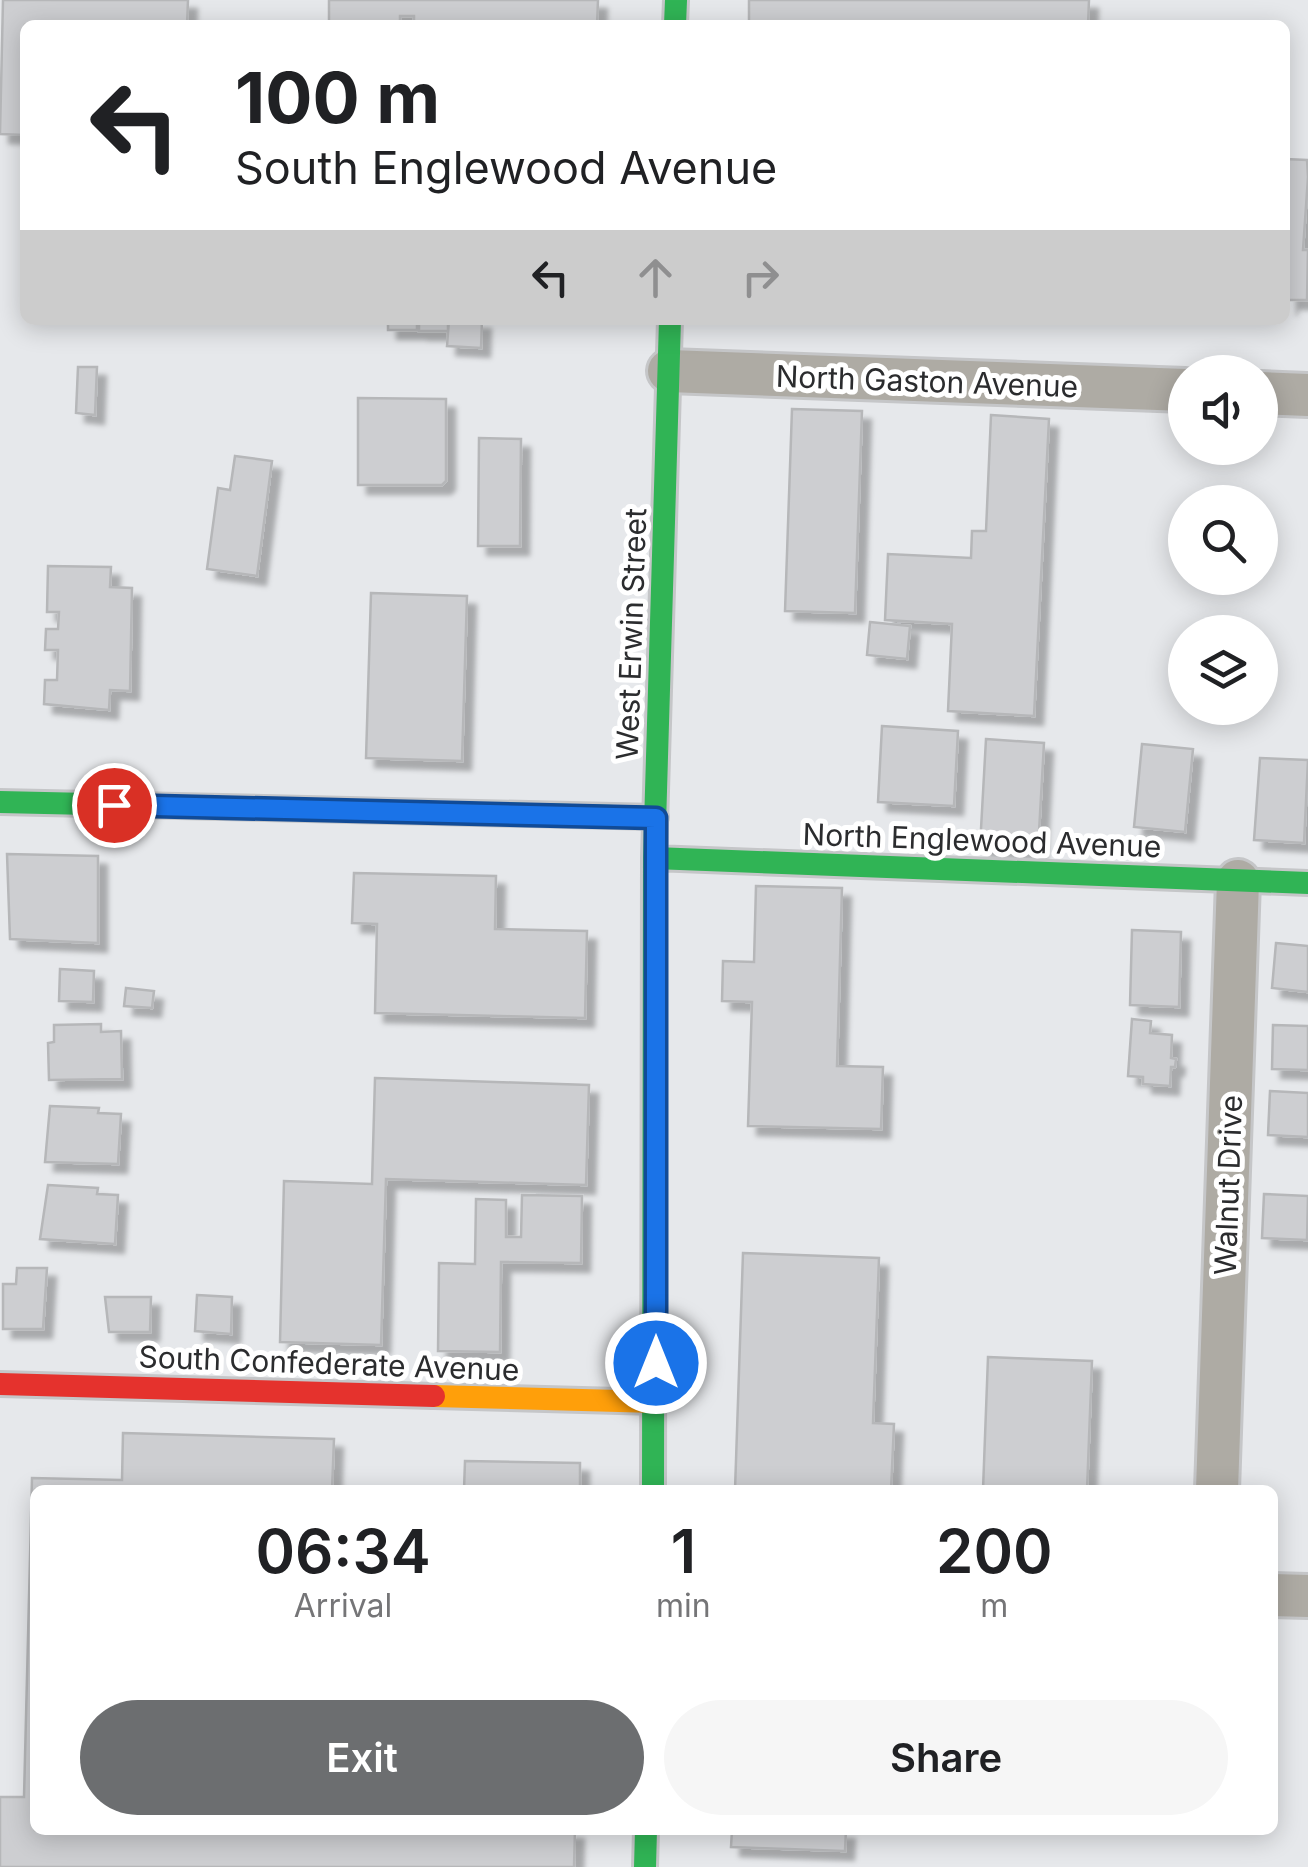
<!DOCTYPE html>
<html lang="en">
<head>
<meta charset="utf-8">
<style>
	:root { --surface:#fff; --page:#f6f6f6; --text:#202124; --muted:#757577; --accent:#6c6e70 }
	body { margin:0; font-family:Inter,sans-serif; background:var(--page); color:var(--text); height:100vh; display:flex; flex-direction:column; font-size:38px; white-space:nowrap }
	* { box-sizing:border-box; margin:0 }
	p { font-size:32px; color:var(--muted) }
	.icon { flex:none; width:55px; height:55px; fill:none; stroke:currentColor; stroke-width:2; stroke-linecap:round; stroke-linejoin:round }
	.map { position:relative; flex:1; overflow:hidden }
	.drawer { position:absolute; left:30px; top:1485px; width:1248px; height:350px; display:flex; flex-direction:column; background:var(--surface); border-radius:15px; box-shadow:0 5px 25px #0003 }
	.drawer>* { flex:none }
	.banner { position:absolute; left:20px; top:20px; width:1270px; height:305px; border-radius:15px; box-shadow:0 5px 25px #0003; background:#fff; color:var(--text); overflow:hidden }
	.fabs { position:absolute; left:1168px; top:355px; display:grid; gap:20px }
	.fabs a { display:grid; place-items:center; width:110px; height:110px; border-radius:50%; background:var(--surface); box-shadow:0 5px 25px #0003; font-size:50px }
	.pin { position:absolute; display:grid; place-items:center; width:85px; height:85px; color:#fff; margin:-42px; border:5px solid #fff; border-radius:50%; box-shadow:0 2px 10px #0007 }
	.me { position:absolute; width:110px; margin:-55px; rotate:0deg; stroke-linejoin:round; filter:drop-shadow(0 0 8px #0008) }
	.turn { display:flex; align-items:center; gap:35px; height:210px; padding:0 50px; font-size:45px }
	.turn .icon { width:130px; height:130px; stroke-width:2.5 }
	.turn b { display:block; font-size:70px; line-height:85px }
	.lanes { display:flex; align-items:center; height:95px; padding:0 50px; background:#0003; justify-content:center; gap:50px; direction:ltr }
	.lanes .off { opacity:.35 }
	.eta { display:flex; justify-content:space-evenly; align-items:center; height:170px; text-align:center }
	.eta b { font-size:60px; font-weight:600; line-height:70px }
	.primary-button { display:flex; gap:20px; margin-top:auto; padding:20px 50px }
	.primary-button a { flex:1; height:115px; border-radius:60px; background:var(--accent); color:#fff; font-size:40px; font-weight:600; line-height:115px; text-align:center }
	.primary-button a+a { background:var(--page); color:var(--text) }
	.map>svg:first-child { display:block }
	.building { fill:#cdced1; stroke:#b6b7b9; stroke-width:2.5; filter:url(#shadow) }
	.lines { fill:none; stroke-linecap:round; stroke-linejoin:round }
	.street-casing { stroke:#c5c6c8; stroke-width:48 }
	.fast-casing { stroke:#c5c6c8; stroke-width:28 }
	.slow-casing { stroke:#c5c6c8; stroke-width:28 }
	.jam-casing { stroke:#c5c6c8; stroke-width:28 }
	.street { stroke:#aeaba4; stroke-width:42 }
	.fast { stroke:#30b455; stroke-width:22 }
	.slow { stroke:#ff9f0a; stroke-width:22 }
	.jam { stroke:#e5322d; stroke-width:22 }
	.route-casing { stroke:#114b97; stroke-width:25 }
	.route { stroke:#1a73e8; stroke-width:18 }
	.labels { text-anchor:middle; dominant-baseline:central; stroke-width:10; stroke-linejoin:round; paint-order:stroke }
	.street-label { font-size:30px; fill:#2b2c2e; stroke:#fff }
</style>
</head>
<body>
<div class="map">
<svg width="1308" height="1867" viewBox="0 0 1308 1867">
	<defs>
		<filter id="shadow"><feDropShadow dx="9" dy="9" stdDeviation="2.5" flood-color="#0004"/></filter>
	</defs>
	<rect width="100%" height="100%" fill="#e6e8eb"/>
	<path class="building" d="M3,0h185l-1,25h-162v110l-25,-1z
		M329,0h269l-1,25h-183v-9h-14v9h-71z
		M749,0h340l-1,25h-339z
		M1285,159l22,1 1,17 -5,73h5l-1,50h-19v7z
		M388,320h29v10h-29z
		M419,320h29v11h-29z
		M449,320h33l-1,28 -34,-2z
		M78,367h19l-2,48 -19,-2z
		M358,398l88,1v82l-4,4h-84z
		M792,409l70,2 -7,202 -70,-2z
		M991,415l58,4 -15,297 -86,-5 4,-87 -67,-4 3,-66 83,4 1,-27h14z
		M479,438l42,1 -1,107h-42z
		M235,456l37,5 -15,115 -50,-7 11,-81 12,2z
		M48,566l63,1 -1,20 22,1 -2,103 -20,-1 -1,20 -65,-6 1,-24h12l1,-30h-13l1,-21h12l1,-17h-12z
		M371,593l96,3 -5,165 -96,-3z
		M870,622l40,4 -3,33 -40,-4z
		M882,726l76,5 -4,75 -76,-4z
		M986,739l58,4 -6,107 -58,-3z
		M1142,744l51,5 -8,83 -51,-5z
		M1260,758l48,2 -4,83 -50,-3z
		M7,854l91,2v87l-88,-4z
		M354,873l142,3 -1,53 92,2 -2,87 -210,-5 2,-89 -25,-1z
		M756,886l86,2 -5,178 46,1 -2,62 -133,-3 4,-124 -30,-1 1,-40 31,1z
		M1132,930l49,2 -2,75 -49,-2z
		M1276,943l32,3v46l-36,-4z
		M60,969l34,2 -1,31 -34,-1z
		M126,988l28,3 -2,17 -28,-2z
		M1132,1019l19,2 -1,12 22,2 -1,23 5,1 -1,8h-4l-1,19 -27,-2v-7l-15,-1z
		M101,1024v8l20,-1 1,48 -73,1 -1,-37 6,-1v-17z
		M1273,1025l35,1v44l-36,-1z
		M375,1078l214,7 -3,100 -200,-6 -5,166 -101,-3 4,-161 88,3z
		M1270,1091l38,2v44l-40,-2z
		M50,1106l49,2 -1,5 23,1 -3,50 -73,-2z
		M48,1185l50,3 -1,6 21,1 -3,49 -75,-5z
		M1264,1194l44,2 -1,44 -45,-2z
		M522,1195l60,1 -1,67 -80,-1 -1,90 -62,-1 1,-88 36,1 1,-65 30,1v37h15z
		M743,1253l136,5 -6,165 21,1 -3,66h-156z
		M17,1268h30l-4,61h-40v-45h13z
		M197,1295l35,2 -1,37 -36,-3z
		M105,1297h46l-1,35h-41z
		M988,1357l104,4 -5,129h-104z
		M123,1433l211,6 -2,51h-297v340h540l-1,37h-574v-70h24l8,-319 90,2z
		M465,1461l115,2v27h-116z
		M732,1830h114l-1,21 -114,-4z"/>
	<g class="lines">
		<g class="street-casing">
			<path id="street" d="M669,371l516,19
				M1260,393l48,2
				M1217,1490l21,-609
				M1272,1595l36,1"/>
		</g>
		<g class="fast-casing">
			<path id="fast" d="M675,25l1,-25
				M0,802l656,15
				M654,858l654,25
				M653,1490l1,-632 16,-538
				M645,1867l1,-37"/>
		</g>
		<g class="slow-casing">
			<path id="slow" d="M434,1396l222,6"/>
		</g>
		<g class="jam-casing">
			<path id="jam" d="M0,1384l434,12"/>
		</g>
		<use href="#street" class="street"/>
		<use href="#fast" class="fast"/>
		<use href="#slow" class="slow"/>
		<use href="#jam" class="jam"/>
	</g>
	<g class="lines">
		<g class="route-casing">
			<path id="route" d="M114,805l542,13v545"/>
		</g>
		<use href="#route" class="route"/>
	</g>
	<g class="labels">
		<g class="street-label">
			<text transform="translate(927 381) rotate(2)">North Gaston Avenue</text>
			<text transform="translate(631 634) rotate(-88)">West Erwin Street</text>
			<text transform="translate(982 840) rotate(2)">North Englewood Avenue</text>
			<text transform="translate(1228 1185) rotate(-88)">Walnut Drive</text>
			<text transform="translate(329 1363) rotate(2)">South Confederate Avenue</text>
		</g>
	</g>
</svg>
<div class="fabs">
<a><svg class="icon" aria-label="sound" viewBox="0 0 24 24"><path d="M4 9h4l5-4v14l-5-4H4zM17 9q2 3 0 6"/></svg></a>
<a><svg class="icon" aria-label="search" viewBox="0 0 24 24"><circle cx="10" cy="10" r="6"/><path d="M15 15l6 6"/></svg></a>
<a><svg class="icon" aria-label="layers" viewBox="0 0 24 24"><path d="M12 4l9 5-9 5-9-5zM3 14l9 5 9-5"/></svg></a>
</div>
<div class="pin" style="left:114px;top:805px;background:#d93025"><svg class="icon" aria-label="arrive" viewBox="0 0 24 24"><path d="M6 21V4h12l-3 4 3 4H6"/></svg></div>
<svg class="me" style="left:656px;top:1363px" viewBox="-20 -20 40 40"><circle r="17" fill="#1a73e8" stroke="#fff" stroke-width="3"/><path d="M0-11L8 9 0 5-8 9z" fill="#fff"/></svg>
<div class="banner">
<div class="turn"><svg class="icon" aria-label="left" viewBox="0 0 24 24"><path d="M17 20v-9H6M10 6l-5 5 5 5"/></svg><div><b>100 m</b>South Englewood Avenue</div></div>
<div class="lanes"><svg class="icon" aria-label="left" viewBox="0 0 24 24"><path d="M17 20v-9H6M10 6l-5 5 5 5"/></svg><svg class="icon off" aria-label="ahead" viewBox="0 0 24 24"><path d="M12 20V5M6 11l6-6 6 6"/></svg><svg class="icon off" aria-label="right" viewBox="0 0 24 24"><path d="M7 20v-9h11M14 6l5 5-5 5"/></svg></div>
</div>
<section class="drawer">
<div class="eta">
<div><b>06:34</b><p>Arrival</p></div>
<div><b>1</b><p>min</p></div>
<div><b>200</b><p>m</p></div>
</div>
<div class="primary-button"><a>Exit</a><a>Share</a></div>
</section>
</div>
</body>
</html>
